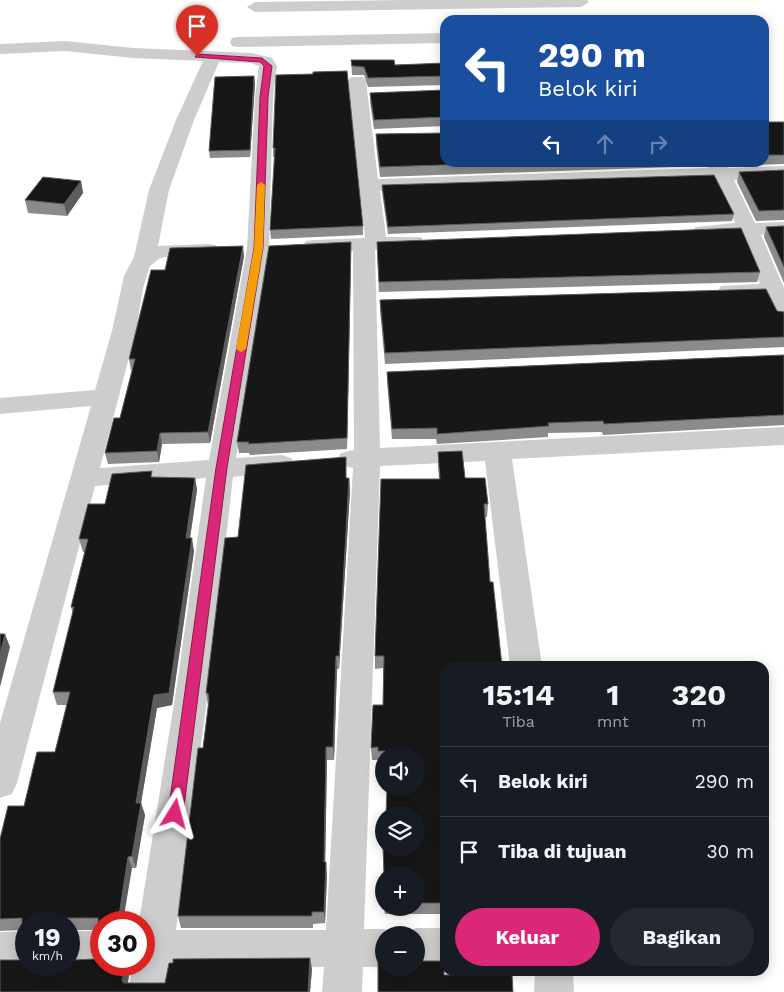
<!DOCTYPE html>
<html lang="id">
<head>
<meta charset="utf-8">
<style>
	:root { --surface:#171b24; --page:#242831; --text:#f1f3f6; --muted:#9ea1a6; --line:#363941; --accent:#db2777 }
	body { margin:0; font-family:"Work Sans",sans-serif; background:var(--page); color:var(--text); height:100vh; display:flex; flex-direction:column; font-size:19px; white-space:nowrap }
	* { box-sizing:border-box; margin:0 }
	p { font-size:16px; color:var(--muted) }
	.icon { flex:none; width:28px; height:28px; fill:none; stroke:currentColor; stroke-width:2; stroke-linecap:round; stroke-linejoin:round }
	.map { position:relative; flex:1; overflow:hidden }
	.details { position:absolute; left:440px; top:661px; width:329px; height:315px; display:flex; flex-direction:column; background:var(--surface); border-radius:15px; box-shadow:0 2px 12px #0003 }
	.details>* { flex:none }
	.guide { position:absolute; left:440px; top:15px; width:329px; height:152px; border-radius:15px; box-shadow:0 2px 12px #0003; background:#1a4fa0; color:#fff; overflow:hidden }
	.buttons { position:absolute; left:375px; top:746px; display:grid; gap:10px }
	.buttons a { display:grid; place-items:center; width:50px; height:50px; border-radius:50%; background:var(--surface); box-shadow:0 2px 12px #0003; font-size:25px }
	.speed { position:absolute; left:15px; top:911px; display:flex; gap:10px; font-size:25px; font-weight:700; text-align:center }
	.speed>* { display:grid; place-content:center; width:65px; height:65px; border-radius:50%; background:var(--surface); box-shadow:0 2px 12px #0003; line-height:1 }
	.speed small { font-size:12px; font-weight:400 }
	.speed .limit { border:8px solid #d22; background:#fff; color:#111 }
	.pin { position:absolute; display:grid; place-items:center; width:42px; height:42px; color:#fff; margin:-51px -21px; border-radius:50% 50% 50% 0; rotate:-45deg; box-shadow:0 0 5px #0007 }
	.pin .icon { rotate:45deg }
	.me { position:absolute; width:55px; margin:-28px; rotate:8deg; stroke-linejoin:round; filter:drop-shadow(0 0 4px #0008) }
	.turn { display:flex; align-items:center; gap:18px; height:105px; padding:0 15px; font-size:22px }
	.turn .icon { width:65px; height:65px; stroke-width:2.5 }
	.turn b { display:block; font-size:35px; line-height:42px }
	.lanes { display:flex; align-items:center; height:48px; padding:0 15px; background:#0003; justify-content:center; gap:25px; direction:ltr }
	.lanes .off { opacity:.35 }
	.eta { display:flex; justify-content:space-evenly; align-items:center; height:85px; text-align:center }
	.eta b { font-size:30px; font-weight:700; line-height:35px }
	.action { display:flex; gap:10px; margin-top:auto; padding:10px 15px }
	.action a { flex:1; height:58px; border-radius:30px; background:var(--accent); color:#fff; font-size:20px; font-weight:700; line-height:58px; text-align:center }
	.action a+a { background:var(--page); color:var(--text) }
	ul { padding:0; list-style:none }
	li { display:flex; align-items:center; gap:15px; height:70px; padding:0 15px; border-top:1px solid var(--line) }
	li div { flex:1 }
	li b { display:block; font-size:19px }
	li em { font-style:normal }
	.map>svg:first-child { display:block }
	.lines { fill:none; stroke-linecap:round; stroke-linejoin:round }
	.minor { fill:#cdcdcd; fill-rule:evenodd }
	.wall { fill:#8b8b8b; fill-rule:evenodd }
	.shaded-wall { fill:#5d5d5d }
	.building { fill:#171717; stroke:#5d5d5d }
	.route { fill:#db2777; stroke:#8e194d }
	.slow { fill:#f59e0b }
</style>
</head>
<body>
<div class="map">
<svg width="784" height="992" viewBox="0 0 784 992">
	<rect width="100%" height="100%" fill="#fff"/>
	<g class="lines">
		<path class="minor" d="M405,0h182l2,2 -8,5 -326,5 -8,-5 8,-5z
			M445,33v10l-207,4 -6,-1 -2,-4 2,-4 6,-1z
			M65,41l68,7 119,5 20,5 5,8 -4,31 -4,151 -33,210 46,-3 9,3 4,6 -4,6 -58,7 -23,201 -34,252h150l27,-462 -12,-3 -4,-6 4,-6 13,-3 -1,-199 -39,1 -8,-1 -3,-5 3,-5 8,-1 51,-2 -17,-157 3,-4h12l3,4 12,98 330,-11 -2,-6h19l3,6 56,-2v12l-50,2 21,43 29,-1v12l-23,1 23,53v34l-8,-2 -11,-23 -36,1 -8,-2 -3,-5 3,-5 39,-2 -20,-48 -37,1 -7,-2 -4,-4 4,-4 39,-4 -21,-43 -334,11 6,46h35l3,5 -3,5 -46,3 5,198 404,-21v18l-272,14 30,207h-32l-25,-205 -105,5 -16,463h20l14,6h-14v32h-21l-1,25h-40l2,-25 -153,1 -3,24h-40l5,-27h11v-43h-5l39,-244 28,-200 -111,8 -78,297 -5,11 -12,4v-75l91,-317 -91,8v-16l95,-8 17,-59 12,-55 10,-19 15,-67 27,-70 27,-59 -70,-3 -68,-7 -65,3v-10zM219,62l32,1 8,3 -4,31 -8,151 -38,212 -109,8 36,-137 7,-43 7,-22 9,-7 6,-2 43,-1 8,-1 3,-5 -3,-5 -8,-1 -50,2 11,-56 25,-70z
			M416,928h29v38h-29v-31h-14z
			M26,931v34h9l-9,4 -26,1v-38z
			M69,931h32v34h9c-15,6 -35,6 -50,0h9z
			M535,971h38l1,21h-40z"/>
	</g>
	<path class="wall" d="M351,60l44,5 50,-2v22l-77,2 -4,-12h-12z
		M313,74l50,152v9l-92,4 -1,-9 5,-73h-2v-9z
		M254,76l1,8 -5,73 -40,1 -1,-7z
		M445,90v36l-71,3 -4,-27v-9z
		M764,122h20v42l-55,2 -2,-4h37z
		M376,134l69,28h261l-1,4 -325,11 -4,-33z
		M784,170v50l-28,1 -19,-39 2,-10z
		M81,181l2,12 -16,23 -39,-3 -3,-13z
		M382,185l352,29 -2,7 -344,13 -6,-41z
		M784,226v57l-20,-46 2,-10z
		M351,252l-4,197 -97,6 -1,-2h-10l-2,-11z
		M377,252l383,20 -3,10 -378,10z
		M244,256l-34,187 -48,1 -3,18 -51,2 -3,-11 15,-35 12,-48h-1l-2,-11 36,-89z
		M380,300l397,11 7,1v35l-399,17 -5,-54z
		M784,355v70l-181,10 -1,-3 -54,1v4l-111,7 -1,-5h-44l-5,-57v-10z
		M438,452l27,26 23,26 -1,13h-2l-40,149v248h-60l-1,-6h32v-33l-32,-27 32,-93h-32v8h-6v-3h-6l-1,-12 12,-43v-37l-8,1v-13l64,-177 -1,-14z
		M153,477l42,1 2,12 -7,48 4,13 -22,154 -15,3 -16,95 4,12 -9,53h-4l-31,54v43l28,10 -1,8h37l147,-14 -2,23h-310l21,-32 4,-2 -3,-6v-22l-22,1v-92l24,-33 31,-54 12,-47h-10l-4,-13 20,-78 -2,-7 14,-55h-2l-4,-13 26,-35zM26,922h43v8h29l1,22 2,5 -7,2 -20,1 -48,5z
		M347,478h2l1,13 -11,178h-2l-3,91h-7l-2,102 2,13 -2,48 -12,1v4h-132l-3,-12 25,-168 5,-42 -2,-13 32,-156z"/>
	<path class="shaded-wall" d="M254,76l1,8 -5,73v-7z
		M81,181l2,12 -16,23 -3,-12z
		M351,242v10l-4,197v-11z
		M243,246l1,10 -34,187 -2,-11z
		M160,433l2,11 -3,18 -2,-11z
		M195,478l2,12 -9,61 -2,-13z
		M349,478l1,13 -11,178v-13z
		M192,538l2,13 -22,154 -15,3 -18,107 -3,-12 18,-108z
		M5,634l5,13 -10,40v-32z
		M336,656l1,13 -3,91 -1,-13z
		M326,747l1,13 -2,115 -1,-13z
		M141,803l4,12 -9,53 -4,-12z
		M128,857l4,11 -9,54h-5z
		M326,862l1,13 -2,48 -1,-11z
		M310,958l2,11 -2,23h-2z
		M123,965h3l3,10 -3,17 -4,-11z"/>
	<path class="building" d="M351,60h43l1,5 50,-2v13l-77,2 -4,-11 -12,-1z
		M347,71l16,155 -93,4 5,-82h-2l3,-73 37,-1v-2z
		M254,76l-4,74 -41,1 6,-74z
		M445,90v27l-71,3 -4,-27z
		M764,122h20v33h-20z
		M445,133v29h86l-151,5 -4,-33z
		M784,170v40l-25,1 -20,-39z
		M714,175l20,39 -346,13 -6,-42z
		M43,177l38,4 -17,23 -39,-4z
		M784,226v41l-18,-40z
		M741,228l19,44 -381,10 -2,-40z
		M351,242l-4,196 -99,6 1,-2h-12l32,-196z
		M243,246l-35,186 -48,1 -3,18 -52,2 9,-35h6l15,-59h-6l22,-89h14l5,-22z
		M766,289l11,22 7,1v25l-399,16 -5,-53z
		M784,355v60l-180,9 -1,-3 -55,2 1,3 -112,8v-6l-45,1 -5,-57z
		M462,451l3,27h20l3,26h-4l6,78h3l9,84h-57v237h-29v-28h-32l-2,-55h2v28h32v-33h-30l1,-27h29v-33h-29v-4h-9v-4l-7,1 2,-43h10l1,-49h-9l6,-177h59l-2,-27z
		M346,457v21h3l-10,178h-3l-3,91h-7l-2,115h2l-2,50h-12v4h-134l20,-168h5l6,-48 -1,-7h-2l19,-155 13,-1 8,-72z
		M152,471l-1,6 44,1 -9,60h6l-23,155 -15,2 -18,108h5l-9,53 -4,1 -10,65h-17v30h-2l-1,-34h-35v4h-37v30h-4v-34l-22,1v-80l8,-33h16l13,-54h18l15,-60h-17l21,-85h-3l17,-68h-9l9,-35h17l7,-30z
		M0,634h5l-5,21z
		M26,957v8h43v-6l5,1 20,-1 7,-2v8h24l-3,16 2,2h41l4,-20h4v-4l137,-1 -2,34h-308v-32h21z
		M378,961h6v7h32v-7h28v14l68,-1 1,18h-135z"/>
	<path class="route" d="M197,54l65,4 10,8 -4,31 -5,151 -36,220 -44,346 -3,4 -5,2 -5,-2 -2,-4 48,-346 38,-220 6,-151 4,-31 -4,-4 -65,-5z"/>
	<path class="slow" d="M261,182l4,3 -2,63 -17,101 -5,3 -5,-3 18,-101 3,-63z"/>
</svg>
<div class="buttons">
<a><svg class="icon" aria-label="sound" viewBox="0 0 24 24"><path d="M4 9h4l5-4v14l-5-4H4zM17 9q2 3 0 6"/></svg></a>
<a><svg class="icon" aria-label="layers" viewBox="0 0 24 24"><path d="M12 4l9 5-9 5-9-5zM3 14l9 5 9-5"/></svg></a>
<a>+</a>
<a>−</a>
</div>
<div class="speed"><div>19<small>km/h</small></div><div class="limit">30</div></div>
<div class="pin" style="left:197px;top:56px;background:#d93025"><svg class="icon" aria-label="arrive" viewBox="0 0 24 24"><path d="M6 21V4h12l-3 4 3 4H6"/></svg></div>
<svg class="me" style="left:175px;top:814px" viewBox="-20 -20 40 40"><path d="M0-17L14 15 0 8-14 15z" fill="#db2777" stroke="#fff" stroke-width="4"/></svg>
<div class="guide">
<div class="turn"><svg class="icon" aria-label="left" viewBox="0 0 24 24"><path d="M17 20v-9H6M10 6l-5 5 5 5"/></svg><div><b>290 m</b>Belok kiri</div></div>
<div class="lanes"><svg class="icon" aria-label="left" viewBox="0 0 24 24"><path d="M17 20v-9H6M10 6l-5 5 5 5"/></svg><svg class="icon off" aria-label="ahead" viewBox="0 0 24 24"><path d="M12 20V5M6 11l6-6 6 6"/></svg><svg class="icon off" aria-label="right" viewBox="0 0 24 24"><path d="M7 20v-9h11M14 6l5 5-5 5"/></svg></div>
</div>
<section class="details">
<div class="eta">
<div><b>15:14</b><p>Tiba</p></div>
<div><b>1</b><p>mnt</p></div>
<div><b>320</b><p>m</p></div>
</div>
<ul>
<li><svg class="icon" aria-label="left" viewBox="0 0 24 24"><path d="M17 20v-9H6M10 6l-5 5 5 5"/></svg><div><b>Belok kiri</b></div><em>290 m</em></li>
<li><svg class="icon" aria-label="arrive" viewBox="0 0 24 24"><path d="M6 21V4h12l-3 4 3 4H6"/></svg><div><b>Tiba di tujuan</b></div><em>30 m</em></li>
</ul>
<div class="action"><a>Keluar</a><a>Bagikan</a></div>
</section>
</div>
</body>
</html>
